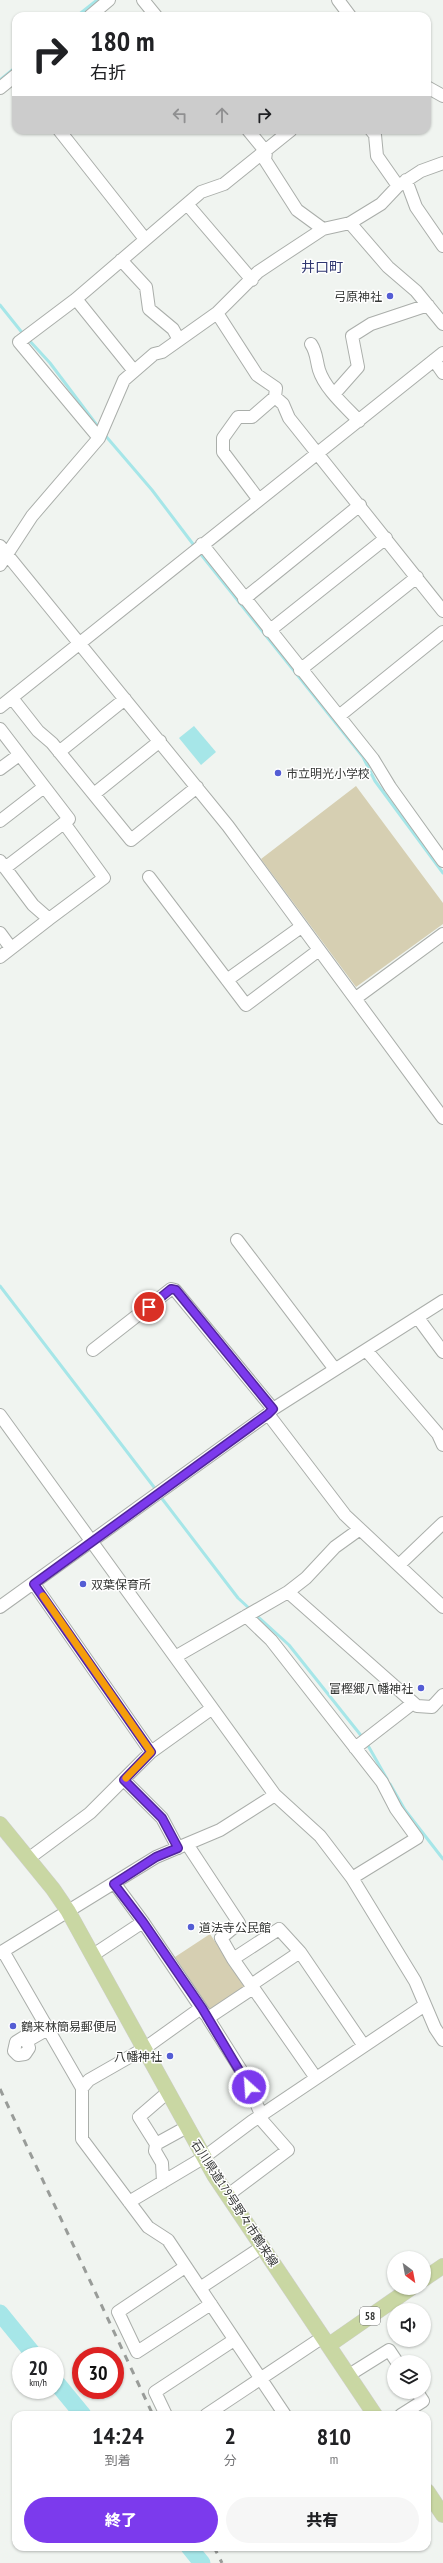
<!DOCTYPE html>
<html lang="ja">
<head>
<meta charset="utf-8">
<style>
	:root { --surface:#fff; --page:#f6f6f6; --text:#202124; --muted:#757577; --accent:#7c3aed }
	body { margin:0; font-family:"PT Sans Narrow","Noto Sans JP",sans-serif; background:var(--page); color:var(--text); height:100vh; display:flex; flex-direction:column; font-size:15px; white-space:nowrap }
	* { box-sizing:border-box; margin:0 }
	p { font-size:13px; color:var(--muted) }
	.icon { flex:none; width:22px; height:22px; fill:none; stroke:currentColor; stroke-width:2; stroke-linecap:round; stroke-linejoin:round }
	.map { position:relative; flex:1; overflow:hidden }
	.drawer { position:absolute; left:12px; top:2411px; width:419px; height:140px; display:flex; flex-direction:column; background:var(--surface); border-radius:12px; box-shadow:0 1px 3px #0004 }
	.drawer>* { flex:none }
	.guide { position:absolute; left:12px; top:12px; width:419px; height:122px; border-radius:12px; box-shadow:0 1px 3px #0004; background:#fff; color:var(--text); overflow:hidden }
	.needle { width:26px; rotate:148deg }
	.fabs { position:absolute; left:387px; top:2251px; display:grid; gap:8px }
	.fabs a { display:grid; place-items:center; width:44px; height:44px; border-radius:50%; background:var(--surface); box-shadow:0 1px 3px #0004; font-size:20px }
	.speed { position:absolute; left:12px; top:2347px; display:flex; gap:8px; font-size:20px; font-weight:700; text-align:center }
	.speed>* { display:grid; place-content:center; width:52px; height:52px; border-radius:50%; background:var(--surface); box-shadow:0 1px 3px #0004; line-height:1 }
	.speed small { font-size:10px; font-weight:400 }
	.speed .limit { border:6px solid #d22; background:#fff; color:#111 }
	.pin { position:absolute; display:grid; place-items:center; width:34px; height:34px; color:#fff; margin:-17px; border:2px solid #fff; border-radius:50%; box-shadow:0 1px 4px #0007 }
	.me { position:absolute; width:44px; margin:-22px; rotate:334deg; stroke-linejoin:round; filter:drop-shadow(0 0 3px #0008) }
	.turn { display:flex; align-items:center; gap:14px; height:84px; padding:0 12px; font-size:18px }
	.turn .icon { width:52px; height:52px; stroke-width:2.5 }
	.turn b { display:block; font-size:28px; line-height:34px }
	.lanes { display:flex; align-items:center; height:38px; padding:0 12px; background:#0003; justify-content:center; gap:20px; direction:ltr }
	.lanes .off { opacity:.35 }
	.eta { display:flex; justify-content:space-evenly; align-items:center; height:68px; text-align:center }
	.eta b { font-size:24px; font-weight:800; line-height:28px }
	.cta { display:flex; gap:8px; margin-top:auto; padding:8px 12px }
	.cta a { flex:1; height:46px; border-radius:24px; background:var(--accent); color:#fff; font-size:16px; font-weight:800; line-height:46px; text-align:center }
	.cta a+a { background:var(--page); color:var(--text) }
	.map>svg:first-child { display:block }
	.green { fill:#d6cfb2 }
	.water { fill:#a6e6e8 }
	.lines { fill:none; stroke-linecap:round; stroke-linejoin:round }
	.stream { stroke:#a6e6e8; stroke-width:3 }
	.river { stroke:#a6e6e8; stroke-width:17 }
	.minor-casing { stroke:#aaaeaa; stroke-width:14 }
	.major-casing { stroke:#cfcfcf; stroke-width:16 }
	.minor { stroke:#fff; stroke-width:12 }
	.major { stroke:#c9d7a3; stroke-width:15 }
	.rail { stroke:#999c99; stroke-width:3; stroke-dasharray:7 7; stroke-linecap:butt }
	.route-casing { stroke:#51269a; stroke-width:10 }
	.route { stroke:#7c3aed; stroke-width:7 }
	.slow { stroke:#f59e0b; stroke-width:7 }
	.poi-dot { fill:#545dd4; stroke:#fff; stroke-width:1.5 }
	.labels { text-anchor:middle; dominant-baseline:central; stroke-width:3; stroke-linejoin:round; paint-order:stroke }
	.shield { fill:#fff; stroke:#727372; stroke-width:1 }
	.shield-label { font-size:11px; font-weight:bold; fill:#353735 }
	.poi-label { font-size:12px; fill:#353735; stroke:#fff; text-anchor:start }
	.street-label { font-size:12px; fill:#353735; stroke:#fff }
	.quarter-label { font-size:14px; fill:#2f3670; stroke:#fff }
</style>
</head>
<body>
<div class="map">
<svg width="443" height="2563" viewBox="0 0 443 2563">
	<rect width="100%" height="100%" fill="#f0f4f0"/>
	<path class="green" d="M356,786l87,117v21l-87,63 -95,-128z
		M210,1934l36,54 -35,23 -36,-54z"/>
	<path class="water" d="M194,726l22,26 -15,13 -22,-27z"/>
	<g class="lines">
		<path class="stream" d="M77,16l20,-16
			M0,80l16,-13
			M0,305l24,30
			M28,339l22,24 49,65
			M104,434l48,56 44,58
			M199,552l164,205 12,24 68,92
			M0,1286l157,205
			M160,1496l78,102 13,12
			M255,1614l34,31 74,93
			M366,1742l21,37
			M390,1784l15,26 38,49"/>
		<path class="river" d="M0,2313l35,43
			M55,2381l28,34
			M189,2547l13,16"/>
		<g class="minor-casing">
			<path id="minor" d="M143,0l13,16
				M338,0l12,16
				M90,16l19,-16
				M427,87l16,9
				M0,88l16,-13
				M59,130l86,109
				M248,130l18,22 -1,8 32,50 26,19
				M371,130l4,5 2,21 21,30
				M406,180l10,27 27,39
				M187,204l65,76
				M350,223l38,44 28,24 27,33
				M121,260l25,27 3,22 24,20 6,11
				M76,299l58,72
				M217,313l40,62 19,13 -1,9
				M311,344c6,9 5,16 8,26 6,19 27,37 40,51
				M434,360l9,13
				M335,393l23,-26 -6,-31 19,-12 57,-19
				M99,438l-80,-96 57,-43 125,-107 23,-8 67,-54
				M259,500l-36,-48v-14l15,-21h14l23,-20 8,7 6,14 154,193
				M202,544l171,215 17,28 53,74
				M0,546l228,280 215,292
				M0,565l32,-49 67,-78 25,-58 30,-26 8,-2 55,-39 41,-41 24,-16 41,-27 27,-6 31,-19 17,-18 23,-15 22,-8
				M244,599l116,-94
				M269,631l117,-93
				M300,670l117,-93
				M12,698l26,33 14,12 79,97 66,-53
				M0,707l443,-354
				M339,716l104,-84
				M0,729l69,90 -64,49
				M59,752l66,-53
				M0,769l19,-14
				M94,794l66,-53
				M0,821l44,-34
				M0,861l33,44 16,14 55,-41 -40,-55
				M149,877l97,128 73,-55
				M0,933l11,15
				M0,957l49,-38
				M227,980l74,-53
				M356,998l87,-64
				M237,1240l97,128
				M418,1318l25,34
				M93,1350l78,-61 4,1 98,119
				M366,1350l72,84 5,11
				M268,1414l77,101 98,92
				M0,1415l275,380 -55,35 -64,27 -156,96
				M399,1565l44,-42
				M34,1584l117,168
				M288,1592l129,114 15,1 11,-12
				M0,1607l268,-193 5,-5 170,-108
				M246,1616l25,24 111,142 14,27 21,29 -65,40
				M175,1657l113,-65 18,-14 29,-31 25,-18
				M355,1748l58,-45
				M124,1780l38,38 16,30
				M275,1795l45,41 32,42 63,103 20,47 8,12
				M187,1844l52,79 -18,15 12,21
				M28,1859l62,-46 61,-61 60,-43
				M115,1884l28,38 62,92
				M3,1951l79,137
				M93,1955l50,-33
				M251,1985l49,-33
				M201,2008l-56,40 -56,32 -7,8v51l66,88 20,13 32,48 62,-41
				M45,2024l-29,18 -2,9 4,4 7,-1 4,-6 -2,-7 21,-12
				M316,2078l-83,-119 46,-30 21,23 64,94
				M156,2144l31,-17
				M163,2182l-1,-19 -7,-12 1,-7 -17,-27 29,-25
				M228,2195l60,-45 -29,-33 1,-5 -16,-37 -36,-57 45,-30
				M129,2202l74,-44 48,-36 174,-117
				M185,2267l-67,45 19,40 74,-48
				M200,2288l85,127
				M349,2375l40,-25 8,12
				M166,2415l-11,-23 79,-52
				M206,2415l117,-78
				M401,2415l22,-14 -6,-9"/>
		</g>
		<g class="major-casing">
			<path id="major" d="M0,1824l53,65 15,22 146,264 161,240
				M424,2279l19,-13
				M329,2345l82,-57
				M427,2491l16,24"/>
		</g>
		<use href="#minor" class="minor"/>
		<use href="#major" class="major"/>
		<path class="rail" d="M0,2089l153,326
			M214,2547l8,16"/>
	</g>
	<g class="lines">
		<g class="route-casing">
			<path id="route" d="M149,1307l22,-18 5,1 97,119 -5,5 -234,170 117,168 -27,28 38,38 16,30 -22,9 -42,27 29,38 59,86 47,79"/>
		</g>
		<use href="#route" class="route"/>
		<path class="slow" d="M43,1596l108,156 -25,26"/>
	</g>
	<g class="poi-dot">
		<circle cx="390" cy="296" r="4"/>
		<circle cx="278" cy="773" r="4"/>
		<circle cx="83" cy="1584" r="4"/>
		<circle cx="421" cy="1688" r="4"/>
		<circle cx="191" cy="1927" r="4"/>
		<circle cx="13" cy="2026" r="4"/>
		<circle cx="170" cy="2056" r="4"/>
	</g>
	<g class="labels">
		<rect class="shield" x="360" y="2307" width="20" height="18" rx="3"/>
		<g class="shield-label">
			<text x="370" y="2316">58</text>
		</g>
		<g class="poi-label">
			<text x="382" y="296" text-anchor="end">弓原神社</text>
			<text x="286" y="773">市立明光小学校</text>
			<text x="91" y="1584">双葉保育所</text>
			<text x="413" y="1688" text-anchor="end">富樫郷八幡神社</text>
			<text x="199" y="1927">道法寺公民館</text>
			<text x="21" y="2026">鶴来林簡易郵便局</text>
			<text x="162" y="2056" text-anchor="end">八幡神社</text>
		</g>
		<g class="street-label">
			<text transform="translate(235 2203) rotate(57)">石川県道179号野々市鶴来線</text>
		</g>
		<g class="quarter-label">
			<text x="322" y="267">井口町</text>
		</g>
	</g>
</svg>
<div class="fabs">
<a><svg class="needle" viewBox="-14 -14 28 28"><path d="M0-13l5 13h-10z" fill="#e53935"/><path d="M0 13l5-13h-10z" fill="#757577"/></svg></a>
<a><svg class="icon" aria-label="sound" viewBox="0 0 24 24"><path d="M4 9h4l5-4v14l-5-4H4zM17 9q2 3 0 6"/></svg></a>
<a><svg class="icon" aria-label="layers" viewBox="0 0 24 24"><path d="M12 4l9 5-9 5-9-5zM3 14l9 5 9-5"/></svg></a>
</div>
<div class="speed"><div>20<small>km/h</small></div><div class="limit">30</div></div>
<div class="pin" style="left:149px;top:1307px;background:#d93025"><svg class="icon" aria-label="arrive" viewBox="0 0 24 24"><path d="M6 21V4h12l-3 4 3 4H6"/></svg></div>
<svg class="me" style="left:249px;top:2087px" viewBox="-20 -20 40 40"><circle r="17" fill="#7c3aed" stroke="#fff" stroke-width="3"/><path d="M0-11L8 9 0 5-8 9z" fill="#fff"/></svg>
<div class="guide">
<div class="turn"><svg class="icon" aria-label="right" viewBox="0 0 24 24"><path d="M7 20v-9h11M14 6l5 5-5 5"/></svg><div><b>180 m</b>右折</div></div>
<div class="lanes"><svg class="icon off" aria-label="left" viewBox="0 0 24 24"><path d="M17 20v-9H6M10 6l-5 5 5 5"/></svg><svg class="icon off" aria-label="ahead" viewBox="0 0 24 24"><path d="M12 20V5M6 11l6-6 6 6"/></svg><svg class="icon" aria-label="right" viewBox="0 0 24 24"><path d="M7 20v-9h11M14 6l5 5-5 5"/></svg></div>
</div>
<section class="drawer">
<div class="eta">
<div><b>14:24</b><p>到着</p></div>
<div><b>2</b><p>分</p></div>
<div><b>810</b><p>m</p></div>
</div>
<div class="cta"><a>終了</a><a>共有</a></div>
</section>
</div>
</body>
</html>
